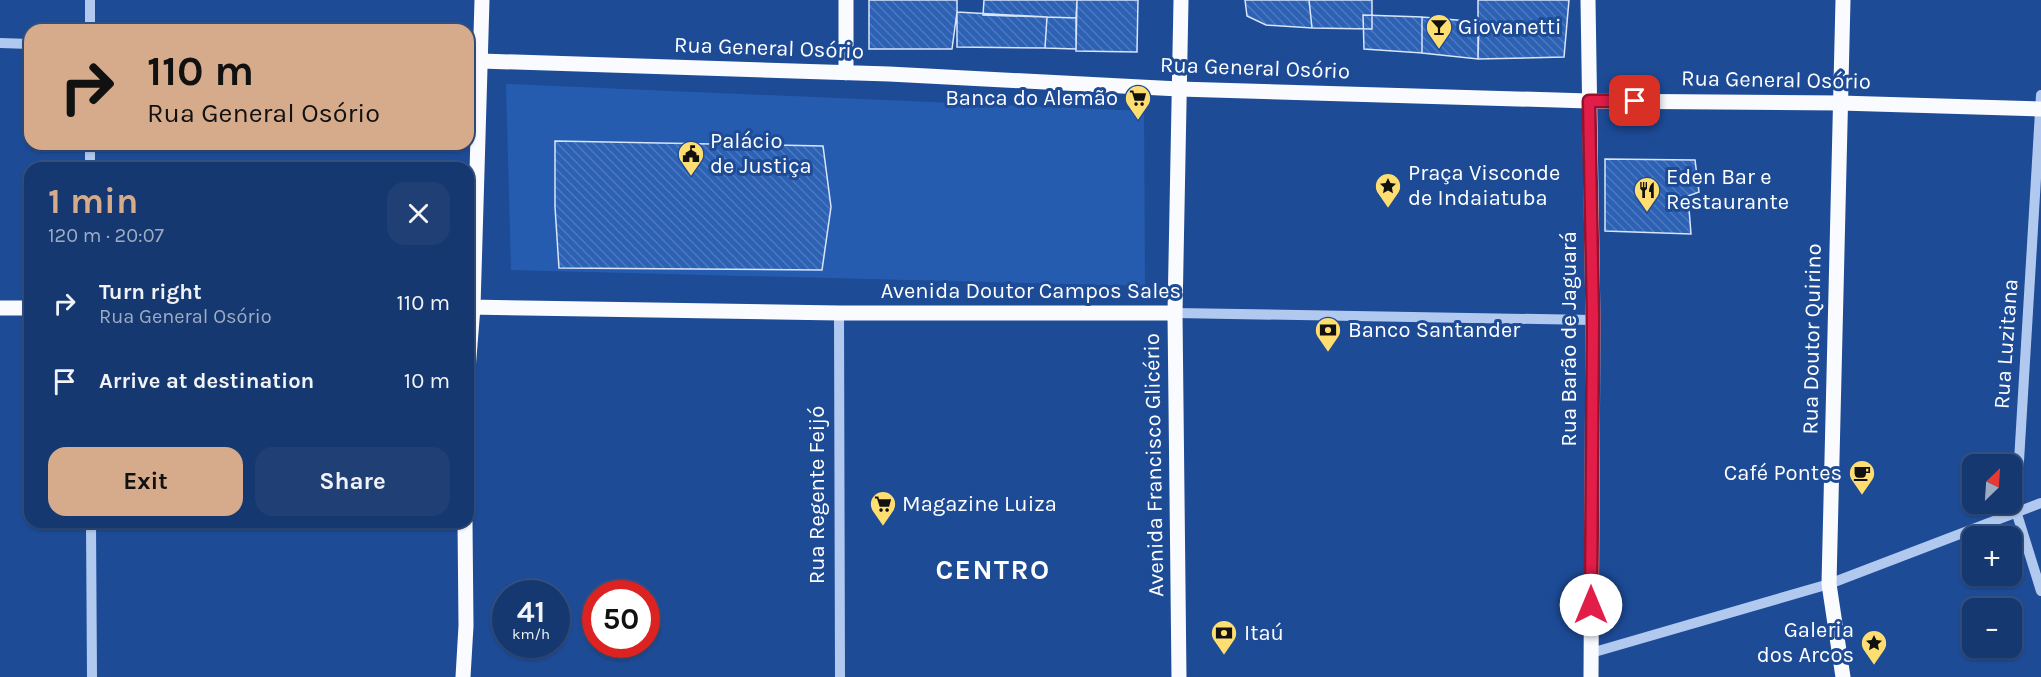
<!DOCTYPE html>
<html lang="en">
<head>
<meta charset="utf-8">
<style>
	:root { --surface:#163870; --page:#1f3f75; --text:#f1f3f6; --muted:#9eacc3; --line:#355283; --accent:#d6ab8b }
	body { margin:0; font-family:Karla,sans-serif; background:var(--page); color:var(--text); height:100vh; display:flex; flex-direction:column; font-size:22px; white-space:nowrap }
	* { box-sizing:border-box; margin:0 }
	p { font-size:20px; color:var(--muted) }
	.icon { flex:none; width:33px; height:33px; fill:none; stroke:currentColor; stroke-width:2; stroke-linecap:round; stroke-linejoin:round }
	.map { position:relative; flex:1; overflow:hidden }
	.panel { position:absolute; left:24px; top:162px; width:450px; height:366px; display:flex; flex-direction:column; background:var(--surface); border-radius:18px; box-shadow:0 2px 4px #0004,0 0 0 2px var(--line) }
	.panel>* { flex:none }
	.guide { position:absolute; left:24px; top:24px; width:450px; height:126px; border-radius:18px; box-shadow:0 2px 4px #0004,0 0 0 2px var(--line); background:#d6ab8b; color:#111; overflow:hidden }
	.needle { width:39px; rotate:25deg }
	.buttons { position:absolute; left:1962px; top:454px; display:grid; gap:12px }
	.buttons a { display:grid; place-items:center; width:60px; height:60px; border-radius:12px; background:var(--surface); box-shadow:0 2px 4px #0004,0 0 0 2px var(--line); font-size:30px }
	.speed { position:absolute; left:492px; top:580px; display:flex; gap:12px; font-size:30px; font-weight:700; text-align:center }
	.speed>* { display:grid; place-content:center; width:78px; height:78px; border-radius:50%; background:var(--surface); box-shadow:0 2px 4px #0004,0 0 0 2px var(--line); line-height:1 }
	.speed small { font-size:15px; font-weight:400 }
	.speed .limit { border:9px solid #d22; background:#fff; color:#111 }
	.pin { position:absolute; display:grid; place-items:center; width:51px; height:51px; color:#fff; margin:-26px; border-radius:12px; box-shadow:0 3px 9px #0006 }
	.me { position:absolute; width:66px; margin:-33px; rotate:0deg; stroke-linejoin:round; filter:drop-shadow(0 0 4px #0008) }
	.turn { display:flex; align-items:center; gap:21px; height:126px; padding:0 24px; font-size:27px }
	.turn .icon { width:78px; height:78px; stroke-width:2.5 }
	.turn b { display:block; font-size:42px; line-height:51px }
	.round { display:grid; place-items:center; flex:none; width:63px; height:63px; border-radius:18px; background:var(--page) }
	.overview { display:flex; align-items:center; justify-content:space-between; height:102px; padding:0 24px }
	h1 { font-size:36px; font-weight:700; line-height:45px; color:var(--accent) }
	.cta { display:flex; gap:12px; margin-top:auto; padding:12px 24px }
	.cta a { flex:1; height:69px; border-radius:18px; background:var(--accent); color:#111; font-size:24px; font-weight:700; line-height:69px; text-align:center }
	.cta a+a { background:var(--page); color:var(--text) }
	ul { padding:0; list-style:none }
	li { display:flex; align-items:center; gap:18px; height:78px; padding:0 24px }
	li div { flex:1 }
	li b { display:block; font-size:22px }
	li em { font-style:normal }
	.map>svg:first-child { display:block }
	.park { fill:#265caf }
	.building { fill:url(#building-back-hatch); stroke:#d8e5fb; stroke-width:1.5 }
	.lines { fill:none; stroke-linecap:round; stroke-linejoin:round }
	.minor { stroke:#b1c9ef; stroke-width:10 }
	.major { stroke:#f9fbff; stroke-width:15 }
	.route-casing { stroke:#92132f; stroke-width:15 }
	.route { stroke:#e11d48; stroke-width:10 }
	.labels { text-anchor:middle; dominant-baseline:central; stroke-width:6; stroke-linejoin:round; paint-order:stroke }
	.poi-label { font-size:22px; fill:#fff; stroke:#1d4b96; text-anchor:start }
	.street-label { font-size:22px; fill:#fff; stroke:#1d4b96 }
	.district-label { font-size:28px; font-weight:bold; letter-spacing:1.5px; fill:#fff; stroke:#1d4b96 }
</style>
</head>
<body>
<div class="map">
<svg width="2041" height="677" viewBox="0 0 2041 677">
	<defs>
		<pattern id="building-back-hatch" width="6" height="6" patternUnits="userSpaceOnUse" patternTransform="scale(1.5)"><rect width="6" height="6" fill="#2c61b4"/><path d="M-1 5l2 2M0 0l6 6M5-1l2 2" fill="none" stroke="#4c79bf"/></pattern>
	</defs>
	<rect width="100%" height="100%" fill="#1d4b96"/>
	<path class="park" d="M506,84l638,27 1,175 -634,-16z"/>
	<path class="building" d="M869,0h88v12l-5,37h-83z
		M984,0h93l-1,18 -93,-3z
		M1077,0h61l-1,52 -61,-1z
		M1245,0h64l3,28 -46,-3 -19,-9z
		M1309,0h63v29l-60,-1z
		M1478,0h91l-5,57 -86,2z
		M957,12l90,5 -2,31 -88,-1z
		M1363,15l59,2v36l-58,-4z
		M1047,17l29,1v31l-31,-1z
		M1422,17l57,5 -1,37 -56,-6z
		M555,141l268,5 8,61 -9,63 -263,-2 -4,-61z
		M1605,159l90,1 4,32 -11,4 3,38 -86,-3z"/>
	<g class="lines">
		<path class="minor" d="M90,0v30
			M0,43l30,1
			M468,61h13
			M2041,95l-25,416 25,80
			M90,144v24
			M839,313l1,364
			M1175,313l418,7
			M91,522l1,155
			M1591,653l238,-69 212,-81"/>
		<path class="major" d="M1588,0l5,320 -2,357
			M1843,0l-14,584 14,93
			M481,61l408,13 290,15 410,12 251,2 201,6
			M846,73v-73
			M468,307l371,6h336
			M0,308h30
			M468,370l5,-63 9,-307
			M463,677l3,-51 -1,-104
			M1179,677l-4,-364 6,-313"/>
	</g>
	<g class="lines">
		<g class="route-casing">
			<path id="route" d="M1591,605l2,-285 -4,-219h46"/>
		</g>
		<use href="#route" class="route"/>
	</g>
	<defs>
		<g id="bar-pin" transform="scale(1.35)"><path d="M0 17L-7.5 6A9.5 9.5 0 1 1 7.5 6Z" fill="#fede70" stroke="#1d4b96"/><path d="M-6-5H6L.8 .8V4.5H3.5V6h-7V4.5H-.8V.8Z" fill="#111"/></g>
		<g id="supermarket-pin" transform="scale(1.35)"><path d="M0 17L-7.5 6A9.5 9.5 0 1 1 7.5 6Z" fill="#fede70" stroke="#1d4b96"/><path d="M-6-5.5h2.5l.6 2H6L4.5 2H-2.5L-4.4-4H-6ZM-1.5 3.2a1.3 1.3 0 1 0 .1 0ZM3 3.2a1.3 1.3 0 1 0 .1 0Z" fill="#111"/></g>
		<g id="civic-pin" transform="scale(1.35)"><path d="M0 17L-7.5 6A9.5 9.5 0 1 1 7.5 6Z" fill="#fede70" stroke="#1d4b96"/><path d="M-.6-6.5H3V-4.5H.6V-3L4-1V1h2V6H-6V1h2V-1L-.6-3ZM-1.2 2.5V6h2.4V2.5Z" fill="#111"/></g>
		<g id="sight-pin" transform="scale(1.35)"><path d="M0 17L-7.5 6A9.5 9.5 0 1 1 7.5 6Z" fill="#fede70" stroke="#1d4b96"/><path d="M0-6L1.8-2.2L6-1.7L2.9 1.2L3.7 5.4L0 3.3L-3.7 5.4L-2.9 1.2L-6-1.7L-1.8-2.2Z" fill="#111"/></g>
		<g id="restaurant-pin" transform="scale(1.35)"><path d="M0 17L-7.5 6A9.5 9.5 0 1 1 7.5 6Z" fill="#fede70" stroke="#1d4b96"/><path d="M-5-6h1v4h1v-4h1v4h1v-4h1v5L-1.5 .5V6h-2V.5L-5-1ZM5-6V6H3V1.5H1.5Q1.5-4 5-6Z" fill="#111"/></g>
		<g id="bank-pin" transform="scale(1.35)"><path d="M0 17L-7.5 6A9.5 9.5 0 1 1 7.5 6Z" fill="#fede70" stroke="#1d4b96"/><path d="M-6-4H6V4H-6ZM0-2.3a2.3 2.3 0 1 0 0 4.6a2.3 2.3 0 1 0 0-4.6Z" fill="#111"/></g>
		<g id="cafe-pin" transform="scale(1.35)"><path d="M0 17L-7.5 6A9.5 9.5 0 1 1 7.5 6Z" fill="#fede70" stroke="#1d4b96"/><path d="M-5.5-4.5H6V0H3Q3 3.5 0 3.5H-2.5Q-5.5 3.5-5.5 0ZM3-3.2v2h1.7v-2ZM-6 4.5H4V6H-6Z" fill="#111"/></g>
	</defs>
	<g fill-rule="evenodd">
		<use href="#bar-pin" x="1439" y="27"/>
		<use href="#supermarket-pin" x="1138" y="98"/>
		<use href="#civic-pin" x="691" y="154"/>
		<use href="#sight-pin" x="1388" y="186"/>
		<use href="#restaurant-pin" x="1647" y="190"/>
		<use href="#bank-pin" x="1328" y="330"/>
		<use href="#cafe-pin" x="1862" y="473"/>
		<use href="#supermarket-pin" x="883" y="504"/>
		<use href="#bank-pin" x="1224" y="633"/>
		<use href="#sight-pin" x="1874" y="643"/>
	</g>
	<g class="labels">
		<g class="poi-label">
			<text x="1458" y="27">Giovanetti</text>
			<text x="1118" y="98" text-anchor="end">Banca do Alemão</text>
			<text x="710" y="141">Palácio<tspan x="710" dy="25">de Justiça</tspan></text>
			<text x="1408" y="173">Praça Visconde<tspan x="1408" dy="25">de Indaiatuba</tspan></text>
			<text x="1666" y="177">Eden Bar e<tspan x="1666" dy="25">Restaurante</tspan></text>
			<text x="1348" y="330">Banco Santander</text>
			<text x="1842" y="473" text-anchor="end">Café Pontes</text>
			<text x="902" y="504">Magazine Luiza</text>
			<text x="1854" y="630" text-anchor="end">Galeria<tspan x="1854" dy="25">dos Arcos</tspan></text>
			<text x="1244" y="633">Itaú</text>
		</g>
		<g class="street-label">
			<text transform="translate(769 48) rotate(2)">Rua General Osório</text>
			<text transform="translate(1255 68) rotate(2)">Rua General Osório</text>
			<text transform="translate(1776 80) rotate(1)">Rua General Osório</text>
			<text x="1031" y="291">Avenida Doutor Campos Sales</text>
			<text transform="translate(1569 339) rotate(-90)">Rua Barão de Jaguará</text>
			<text transform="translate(1812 339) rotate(-89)">Rua Doutor Quirino</text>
			<text transform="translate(2006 344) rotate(-86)">Rua Luzitana</text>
			<text transform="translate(1154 465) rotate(-91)">Avenida Francisco Glicério</text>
			<text transform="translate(817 495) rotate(-90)">Rua Regente Feijó</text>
		</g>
		<g class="district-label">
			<text x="993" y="569">CENTRO</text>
		</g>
	</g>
</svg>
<div class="buttons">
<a><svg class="needle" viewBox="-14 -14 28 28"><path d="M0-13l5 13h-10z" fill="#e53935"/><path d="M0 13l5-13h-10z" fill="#9eacc3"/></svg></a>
<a>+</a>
<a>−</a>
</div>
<div class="speed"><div>41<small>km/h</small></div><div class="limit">50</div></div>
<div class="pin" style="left:1635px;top:101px;background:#d93025"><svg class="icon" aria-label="arrive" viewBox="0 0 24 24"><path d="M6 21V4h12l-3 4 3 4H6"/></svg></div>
<svg class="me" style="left:1591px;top:605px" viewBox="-20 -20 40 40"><circle r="19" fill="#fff"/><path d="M0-13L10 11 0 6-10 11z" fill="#e11d48"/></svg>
<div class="guide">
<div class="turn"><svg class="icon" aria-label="right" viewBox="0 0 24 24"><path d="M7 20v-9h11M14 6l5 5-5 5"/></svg><div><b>110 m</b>Rua General Osório</div></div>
</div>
<section class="panel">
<div class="overview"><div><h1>1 min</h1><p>120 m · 20:07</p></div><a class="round"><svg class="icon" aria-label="close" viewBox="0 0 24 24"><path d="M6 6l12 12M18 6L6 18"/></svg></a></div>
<ul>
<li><svg class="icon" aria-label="right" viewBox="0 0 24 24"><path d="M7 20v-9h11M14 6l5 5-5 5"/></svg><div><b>Turn right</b><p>Rua General Osório</p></div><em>110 m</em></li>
<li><svg class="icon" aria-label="arrive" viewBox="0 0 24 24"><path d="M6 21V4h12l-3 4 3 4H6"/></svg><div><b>Arrive at destination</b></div><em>10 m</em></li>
</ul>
<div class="cta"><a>Exit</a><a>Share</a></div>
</section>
</div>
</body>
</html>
